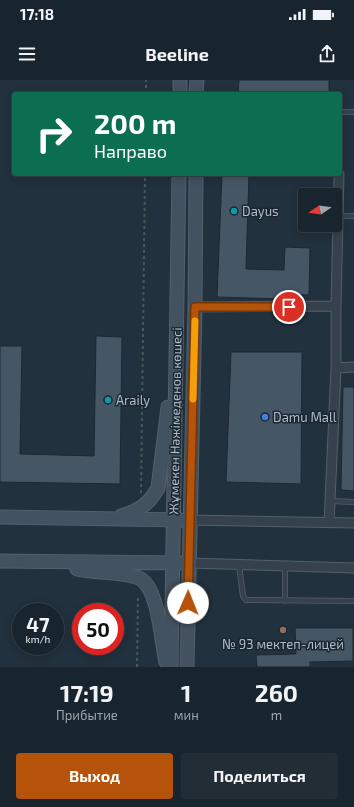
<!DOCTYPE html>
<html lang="ru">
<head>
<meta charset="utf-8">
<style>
	:root { --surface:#19252e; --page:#222d36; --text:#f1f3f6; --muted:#9fa5aa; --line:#37424a; --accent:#b45309 }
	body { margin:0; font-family:"Exo 2",sans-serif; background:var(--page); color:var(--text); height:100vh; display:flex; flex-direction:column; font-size:15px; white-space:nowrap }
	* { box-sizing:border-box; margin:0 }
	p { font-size:13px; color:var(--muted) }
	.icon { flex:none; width:22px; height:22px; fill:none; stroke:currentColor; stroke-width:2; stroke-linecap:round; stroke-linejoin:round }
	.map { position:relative; height:587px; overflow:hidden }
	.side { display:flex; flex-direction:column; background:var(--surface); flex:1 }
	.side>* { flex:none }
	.guide { position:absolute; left:12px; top:12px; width:330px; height:84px; border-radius:4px; box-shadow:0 2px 10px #0003,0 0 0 1px var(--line); background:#0b6e4f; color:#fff; overflow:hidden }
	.needle { width:26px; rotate:257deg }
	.buttons { position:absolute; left:298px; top:108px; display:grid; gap:8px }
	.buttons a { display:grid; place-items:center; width:44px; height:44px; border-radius:4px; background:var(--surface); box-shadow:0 2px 10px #0003,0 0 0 1px var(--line); font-size:20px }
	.speed { position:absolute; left:12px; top:523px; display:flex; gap:8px; font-size:20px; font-weight:700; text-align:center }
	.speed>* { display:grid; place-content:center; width:52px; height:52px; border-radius:50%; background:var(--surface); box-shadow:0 2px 10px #0003,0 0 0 1px var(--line); line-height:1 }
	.speed small { font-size:10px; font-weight:400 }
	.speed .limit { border:6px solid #d22; background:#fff; color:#111 }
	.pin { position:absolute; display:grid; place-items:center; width:34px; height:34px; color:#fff; margin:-17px; border:2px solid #fff; border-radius:50%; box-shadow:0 1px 4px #0007 }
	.me { position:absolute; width:44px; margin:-22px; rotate:1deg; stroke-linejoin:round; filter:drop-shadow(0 0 3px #0008) }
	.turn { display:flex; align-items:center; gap:14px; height:84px; padding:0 16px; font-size:18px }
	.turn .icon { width:52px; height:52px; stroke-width:2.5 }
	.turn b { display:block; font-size:28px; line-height:34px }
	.eta { display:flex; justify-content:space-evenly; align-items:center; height:68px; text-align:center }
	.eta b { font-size:24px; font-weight:700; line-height:28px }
	.button { display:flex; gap:8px; margin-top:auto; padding:8px 16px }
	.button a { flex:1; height:46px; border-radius:4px; background:var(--accent); color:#fff; font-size:16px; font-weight:700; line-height:46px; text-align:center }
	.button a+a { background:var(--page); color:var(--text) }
	.status { display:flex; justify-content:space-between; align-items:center; height:28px; padding:0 20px; background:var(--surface); direction:ltr }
	.status svg { height:11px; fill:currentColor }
	header { display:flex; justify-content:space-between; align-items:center; height:52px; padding:0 16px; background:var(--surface); font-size:18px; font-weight:700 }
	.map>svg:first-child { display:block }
	.building { fill:#455764; stroke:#1c2934 }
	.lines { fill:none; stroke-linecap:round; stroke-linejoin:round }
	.lane-casing { stroke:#53606b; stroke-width:6 }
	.street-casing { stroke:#53606b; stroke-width:11 }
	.secondary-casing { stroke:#53606b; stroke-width:15 }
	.path { stroke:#415a5a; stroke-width:2; stroke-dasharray:3 3; stroke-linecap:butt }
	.lane { stroke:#35424d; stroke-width:4.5 }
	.street { stroke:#35424d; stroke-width:9 }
	.secondary { stroke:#435260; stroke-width:13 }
	.route-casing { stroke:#753606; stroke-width:10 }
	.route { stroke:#b45309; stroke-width:7 }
	.slow { stroke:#f59e0b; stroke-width:7 }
	.culture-dot { fill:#0f9aa8; stroke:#1a2732; stroke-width:1.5 }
	.shop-dot { fill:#3f7fe0; stroke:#1a2732; stroke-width:1.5 }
	.education-dot { fill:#8d6e63; stroke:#1a2732; stroke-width:1.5 }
	.labels { text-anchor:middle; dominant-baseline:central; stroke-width:3; stroke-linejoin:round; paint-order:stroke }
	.poi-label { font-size:13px; fill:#b1bdc9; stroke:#1a2732; text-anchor:start }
	.street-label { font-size:13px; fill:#b1bdc9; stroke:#1a2732 }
</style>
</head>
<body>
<div class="status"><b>17:18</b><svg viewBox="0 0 49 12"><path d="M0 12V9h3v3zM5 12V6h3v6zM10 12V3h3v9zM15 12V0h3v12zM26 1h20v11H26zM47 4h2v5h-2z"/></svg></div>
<header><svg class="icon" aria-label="menu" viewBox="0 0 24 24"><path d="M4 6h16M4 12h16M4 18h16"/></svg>Beeline<svg class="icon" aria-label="share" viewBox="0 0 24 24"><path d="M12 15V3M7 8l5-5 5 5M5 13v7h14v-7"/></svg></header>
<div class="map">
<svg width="354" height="587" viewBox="0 0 354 587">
	<rect width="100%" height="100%" fill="#21313d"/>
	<path class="building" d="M239,0h90v14l-91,-1z
		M222,94h27l-3,95 38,1 1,-23 25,1 -1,47 -24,-1v5l-68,-2z
		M96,256l26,1 -2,147 -120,-2v-136h22l-2,108 74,2z
		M231,272h71l-1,132 -75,-2z
		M343,307h11v104l-13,-1z
		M295,548h58v33l-43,1v5h-53l-1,-12 40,-1z"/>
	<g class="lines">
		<g class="lane-casing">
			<path id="lane" d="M340,32h14
				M338,136h16
				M330,421l24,1
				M239,485l4,31 3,4 108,1
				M285,486v35"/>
		</g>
		<g class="street-casing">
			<path id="street" d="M336,226l3,-132
				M195,227l141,-1v62l-7,155
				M336,288l18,-1
				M189,440l165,3
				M189,483l165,5"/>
		</g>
		<g class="secondary-casing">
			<path id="secondary" d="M180,14v-14
				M196,14l1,-14
				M121,436c18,-5 28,-12 37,-28l10,-81
				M0,437l182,3
				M0,481l180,2
				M77,489c17,4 49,3 62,9 20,9 22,64 27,84
				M171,587l8,-493
				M187,587l8,-360 1,-133"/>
		</g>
		<path class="path" d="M146,14v-14
			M141,413l4,-319
			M137,587l1,-72"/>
		<use href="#lane" class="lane"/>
		<use href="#street" class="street"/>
		<use href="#secondary" class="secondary"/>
	</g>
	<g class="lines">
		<g class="route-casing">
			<path id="route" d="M188,523l7,-296h94"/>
		</g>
		<use href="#route" class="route"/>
		<path class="slow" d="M193,319l2,-78"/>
	</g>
	<g class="culture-dot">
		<circle cx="234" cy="131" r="4"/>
		<circle cx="108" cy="320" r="4"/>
	</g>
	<circle class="shop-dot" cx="265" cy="337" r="4"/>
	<circle class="education-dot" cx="283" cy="550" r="4"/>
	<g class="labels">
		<g class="poi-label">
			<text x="242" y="131">Dayus</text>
			<text x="116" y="320">Araily</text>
			<text x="273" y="337">Damu Mall</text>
			<text x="283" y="564" text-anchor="middle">№ 93 мектеп-лицей</text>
		</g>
		<g class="street-label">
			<text transform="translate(175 341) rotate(-89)">Жұмекен Нәжімеденов көшесі</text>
		</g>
	</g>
</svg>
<div class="buttons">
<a><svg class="needle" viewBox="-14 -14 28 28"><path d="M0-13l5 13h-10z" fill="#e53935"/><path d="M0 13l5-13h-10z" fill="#9fa5aa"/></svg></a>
</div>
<div class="speed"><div>47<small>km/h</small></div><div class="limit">50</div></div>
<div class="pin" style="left:289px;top:227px;background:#d93025"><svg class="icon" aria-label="arrive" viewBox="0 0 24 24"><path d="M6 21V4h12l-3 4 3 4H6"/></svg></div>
<svg class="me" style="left:188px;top:523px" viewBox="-20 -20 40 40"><circle r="19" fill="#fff"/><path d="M0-13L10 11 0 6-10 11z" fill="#b45309"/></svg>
<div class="guide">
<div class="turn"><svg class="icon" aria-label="right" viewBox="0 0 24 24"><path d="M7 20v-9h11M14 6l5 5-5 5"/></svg><div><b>200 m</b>Направо</div></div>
</div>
</div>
<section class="side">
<div class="eta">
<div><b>17:19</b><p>Прибытие</p></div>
<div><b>1</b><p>мин</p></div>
<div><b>260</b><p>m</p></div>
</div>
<div class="button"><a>Выход</a><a>Поделиться</a></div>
</section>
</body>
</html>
